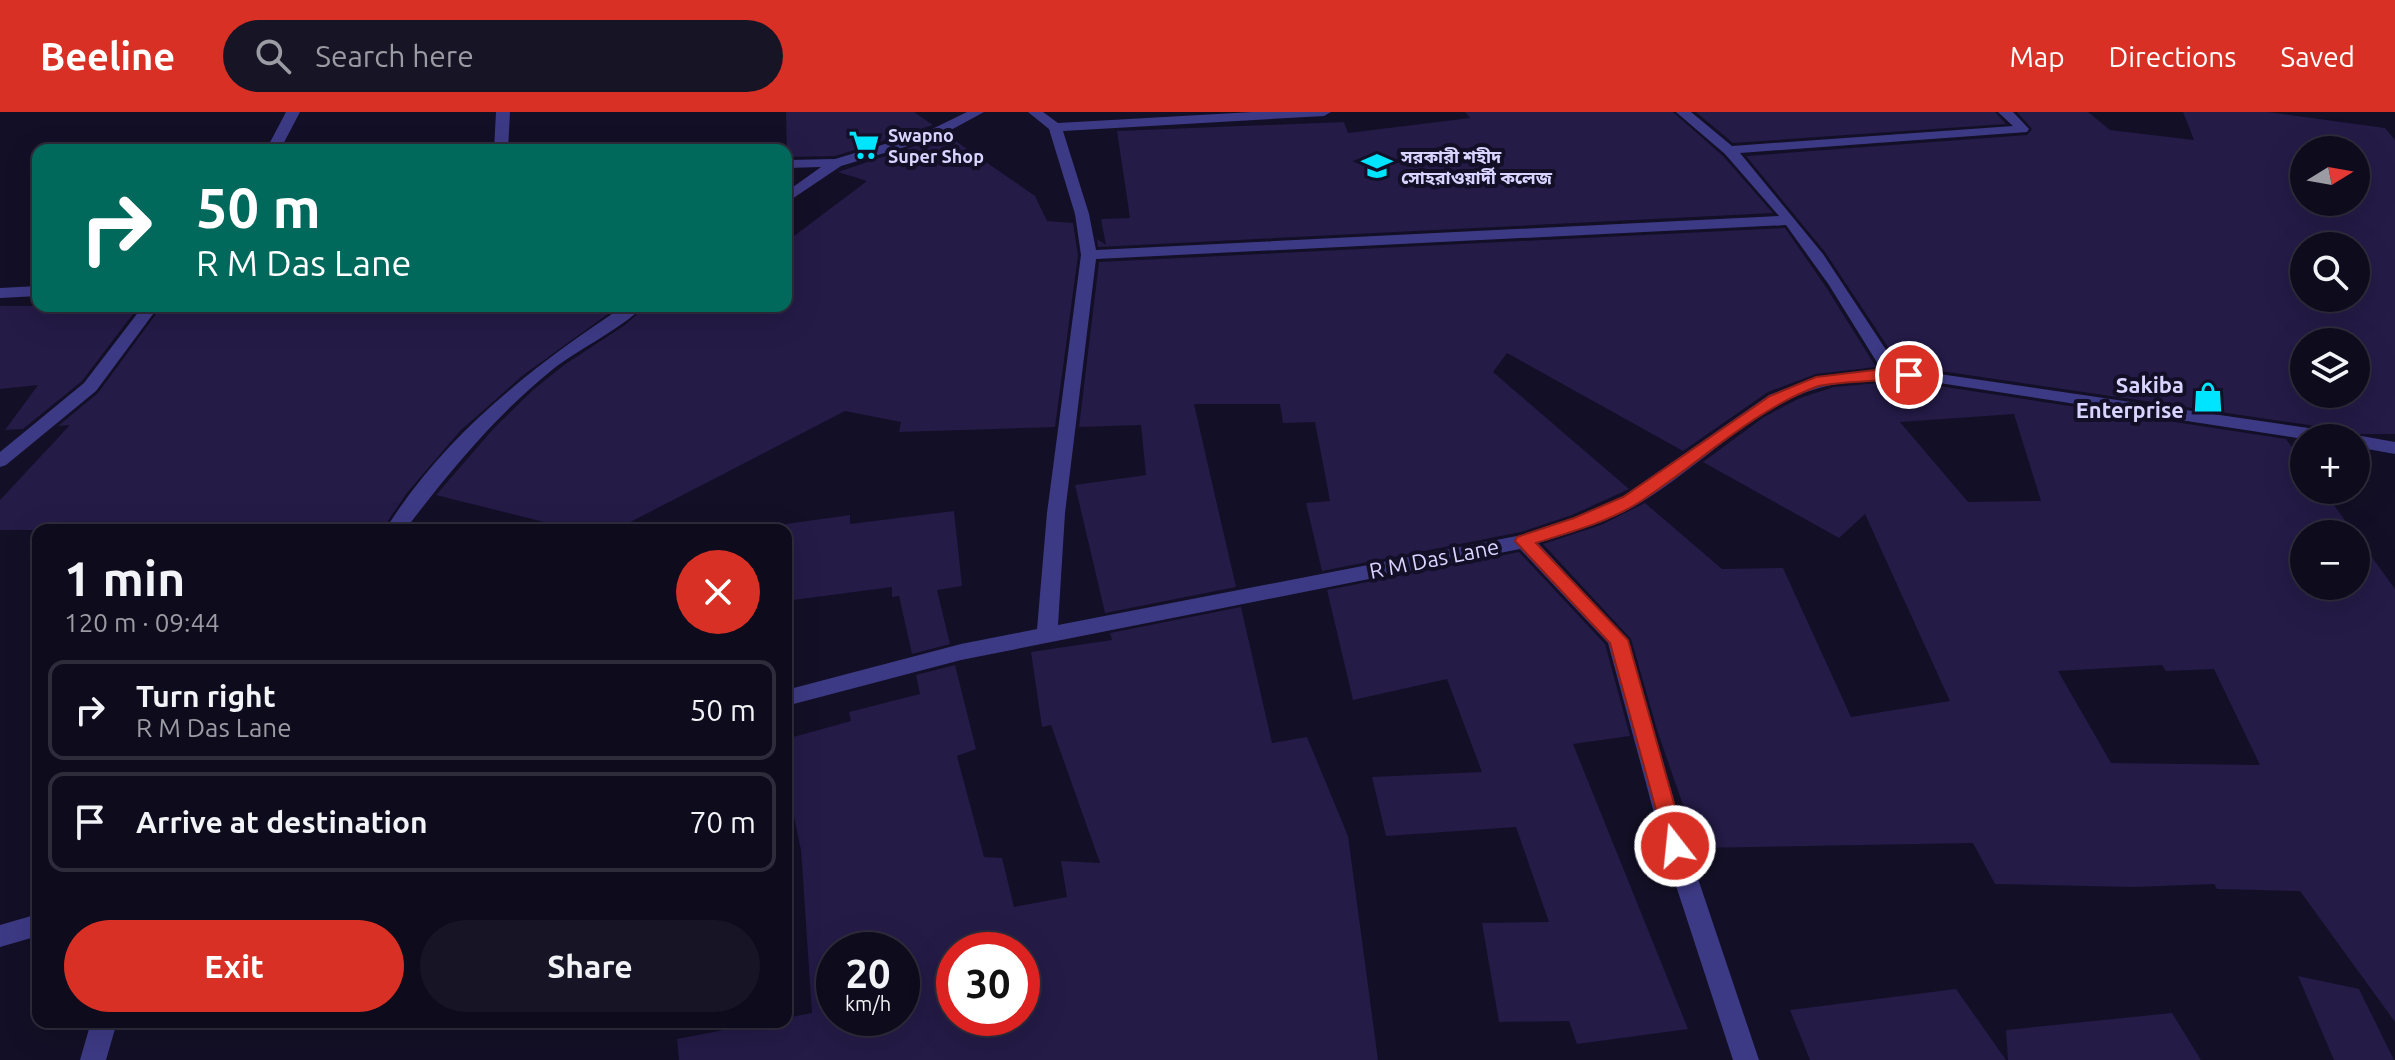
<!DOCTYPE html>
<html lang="en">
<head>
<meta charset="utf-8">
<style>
	:root { --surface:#0e0b1c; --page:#171425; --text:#f1f3f6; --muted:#9b9ba3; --line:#2e2b3b; --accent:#d93025 }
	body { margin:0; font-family:Ubuntu,"Noto Sans Bengali",sans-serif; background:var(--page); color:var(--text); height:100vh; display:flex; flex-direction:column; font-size:30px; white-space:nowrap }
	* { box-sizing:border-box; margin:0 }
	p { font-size:26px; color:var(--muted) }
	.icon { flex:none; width:44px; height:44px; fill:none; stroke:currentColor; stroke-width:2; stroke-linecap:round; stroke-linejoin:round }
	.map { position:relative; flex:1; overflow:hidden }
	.drawer { position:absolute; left:32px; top:412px; width:760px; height:504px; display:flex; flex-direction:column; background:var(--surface); border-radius:16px; box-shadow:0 8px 32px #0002,0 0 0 2px var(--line) }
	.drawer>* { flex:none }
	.guide { position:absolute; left:32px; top:32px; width:760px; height:168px; border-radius:16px; box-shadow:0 8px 32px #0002,0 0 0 2px var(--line); background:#00695c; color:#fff; overflow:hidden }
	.needle { width:52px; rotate:79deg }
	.buttons { position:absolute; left:2290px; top:24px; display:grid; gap:16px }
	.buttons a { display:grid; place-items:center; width:80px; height:80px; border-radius:50%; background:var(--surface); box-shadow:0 8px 32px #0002,0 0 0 2px var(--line); font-size:40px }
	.speed { position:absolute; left:816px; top:820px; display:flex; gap:16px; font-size:40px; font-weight:700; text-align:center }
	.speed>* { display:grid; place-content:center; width:104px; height:104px; border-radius:50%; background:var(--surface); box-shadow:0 8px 32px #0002,0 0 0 2px var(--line); line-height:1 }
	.speed small { font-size:20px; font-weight:400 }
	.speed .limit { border:12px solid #d22; background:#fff; color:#111 }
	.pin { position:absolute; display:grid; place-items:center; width:68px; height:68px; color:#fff; margin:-34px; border:4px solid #fff; border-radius:50%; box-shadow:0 2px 8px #0007 }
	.me { position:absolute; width:88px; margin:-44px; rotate:344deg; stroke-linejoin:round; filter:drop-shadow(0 0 6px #0008) }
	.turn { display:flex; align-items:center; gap:28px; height:168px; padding:0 32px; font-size:36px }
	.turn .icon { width:104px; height:104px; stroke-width:2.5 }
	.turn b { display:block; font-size:56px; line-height:68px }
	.round { display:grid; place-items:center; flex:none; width:84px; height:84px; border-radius:42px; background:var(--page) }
	.overview { display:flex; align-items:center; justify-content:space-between; height:136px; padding:0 32px }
	h1 { font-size:48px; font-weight:700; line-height:60px }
	.cta { display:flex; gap:16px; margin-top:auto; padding:16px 32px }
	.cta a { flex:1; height:92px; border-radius:48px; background:var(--accent); color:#fff; font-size:32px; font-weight:700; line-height:92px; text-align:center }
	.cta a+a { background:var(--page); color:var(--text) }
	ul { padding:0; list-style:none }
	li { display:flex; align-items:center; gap:24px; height:100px; margin:0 16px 12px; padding:0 16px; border:4px solid var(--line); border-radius:16px }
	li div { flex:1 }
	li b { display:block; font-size:30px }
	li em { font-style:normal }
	header { display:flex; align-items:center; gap:48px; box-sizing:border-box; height:112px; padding:0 40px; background:var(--accent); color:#fff }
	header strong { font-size:38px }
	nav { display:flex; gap:44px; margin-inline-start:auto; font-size:28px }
	.search { width:560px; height:72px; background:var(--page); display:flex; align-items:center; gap:20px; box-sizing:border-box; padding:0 28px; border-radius:44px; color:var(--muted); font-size:30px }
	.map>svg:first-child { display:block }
	.building { fill:#241b47; fill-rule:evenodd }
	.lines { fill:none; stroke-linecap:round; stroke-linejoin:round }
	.minor { fill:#3d3a85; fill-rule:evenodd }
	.route { fill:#d93025; stroke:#8d1f18; stroke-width:2 }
	.labels { text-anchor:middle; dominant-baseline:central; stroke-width:8; stroke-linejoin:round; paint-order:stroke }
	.far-poi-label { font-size:18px; font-weight:bold; fill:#d9d4ff; stroke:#130f26; text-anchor:start }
	.poi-label { font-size:22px; font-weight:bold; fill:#d9d4ff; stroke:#130f26; text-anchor:end }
	.street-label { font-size:22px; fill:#d9d4ff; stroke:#130f26 }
</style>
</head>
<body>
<header>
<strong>Beeline</strong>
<div class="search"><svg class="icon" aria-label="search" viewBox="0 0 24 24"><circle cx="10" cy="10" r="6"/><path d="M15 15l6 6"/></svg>Search here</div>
<nav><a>Map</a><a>Directions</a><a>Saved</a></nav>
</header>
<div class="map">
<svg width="2395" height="948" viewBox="0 0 2395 948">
	<rect width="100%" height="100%" fill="#130f26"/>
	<path class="building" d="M786,0h128l19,13 -98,31 -48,1z
		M1465,0h208l50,44 50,57 -675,34 -1,-8 9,6 -5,-26 29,-1 -13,-87 227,-9 4,11 122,-15z
		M1696,0h299l11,12 -273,19z
		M2017,0h71l22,18 84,10 -11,-28h85l117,16 10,12v294h-51l-8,-5 -436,-64 -75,-113 -79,-96 281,-21 5,-6zM2304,38h52v52h-52zM2304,134h52v52h-52zM2304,230h52v52h-52z
		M947,23l88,61 12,25 26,2 5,32 -23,172 -156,5 2,-10 -56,-11 -230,119h-39l-140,-35 58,-67 39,-38 31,-25 61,-40 21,-19h140v-64l81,-61 -29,-9z
		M1785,116l41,59 50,80 -60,7 -48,18 -85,59 -176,-98 -14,19 136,117 -57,26 -51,17 -199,39 -16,-68 24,-2 -15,-79 -32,1 -3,-19h-86l42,183 -131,26 -30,-128 71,-10 -5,-50 -62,2 20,-165z
		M0,194h139l-57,75 -59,48 -18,1 33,-45 -38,4z
		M162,194h457l-97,70 -62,55 -54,63 -24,36h-382v-30l70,-75 -12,1 40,-33z
		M1889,270l37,2 360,55 18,25v26h19l32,44h-51v52h52v-51l39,54v433l-95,-131 -83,-2 -3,-5 -80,3 -139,-3 -22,-41 -275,5 -40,-115 -27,-94 -88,-95 58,-19 44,-22 77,66 61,-1 68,149 99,-16 -85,-187 -26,24 -136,-76 61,-45 36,-19 34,-11zM2014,302l27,87 -73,1 -68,-80zM2162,553l4,6 48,-2 46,96 -149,-2 -53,-92z
		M954,399l8,75 -25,4 13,54 -38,10 -13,-58 -7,1v-10l-106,14v-77l64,-9v9z
		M1519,440l86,92 25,92 -57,8 115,285 -111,15 -8,-23 -70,1 -17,-99 67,-1 -33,-95 -130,9 -14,-59 110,-5 -35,-93 -94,21 -26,-110z
		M1241,495l31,136 35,-6 41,99 30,224h-699l-2,-21 88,-17h21v-4l26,-5 -11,-163 -15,-71v-40l65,-18 -2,-9 71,-18 -4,-19 39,-10 21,84 -19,7 27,101 18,1 12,49 53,-10 -6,-36 39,2 -49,-138 -9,2 -11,-75 81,-12 -2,-7zM834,838h68v68h-68zM954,838h68v68h-68z
		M2298,864l61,13 35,71h-60z
		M1956,877l50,71h-196l-20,-50z
		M2172,901l29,47h-193l-2,-30z"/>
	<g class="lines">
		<path class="minor" d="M286,0h14l-20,38h-14z
			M496,0h14l-2,38h-14z
			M967,0h17l-46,25 -97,29 -55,37v-11l35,-25 -35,1v-8l49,-1 93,-28z
			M1028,0h15l15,11 195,-11h78l-7,4 -261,15 26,83 7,36 683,-34 -54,-62 -49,-42h15l41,34 281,-20 -15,-14h15l16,17 -2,3 -287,21 83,101 75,114 438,64 9,6 -41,1 -378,-58c-48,-4 -101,-2 -144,22 -52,28 -95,73 -147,103 -30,17 -64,27 -97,37l90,97 59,206 72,214h-26l-70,-214 -55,-203 -88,-94 -559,111 -175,46v-16l175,-46 76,-15 10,-116 34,-258 -6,-41 -26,-85zM1786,113l43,60 52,84 -65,8 -47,18 -147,102 -49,21 -51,17 -464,90 7,-112 31,-254z
			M38,174v10l-38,2v-10z
			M143,194h16l-63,85 -90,74 -6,2v-15l84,-69z
			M624,194h19c-21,23 -65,43 -91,64 -57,46 -103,102 -147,160h-20c59,-95 148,-164 239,-224z
			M2356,323l39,7v12l-39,-7v-9h-7z
			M38,802v22l-38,11v-22z
			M91,910h26l-11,38h-26z"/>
	</g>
	<path class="route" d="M1892,256l23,3 2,4c-8,7 -81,5 -101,12 -61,22 -122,80 -178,116 -30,19 -68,29 -102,40l92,97 58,206 -3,7 -8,2 -7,-2 -58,-210 -95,-102 2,-4 57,-19 49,-21 147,-101 46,-19z"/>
	<defs>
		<g id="supermarket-bare" transform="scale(2.4)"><path d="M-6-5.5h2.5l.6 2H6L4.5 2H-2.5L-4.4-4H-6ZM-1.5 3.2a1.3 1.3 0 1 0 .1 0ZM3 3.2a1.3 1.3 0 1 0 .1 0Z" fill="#00e5ff" stroke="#130f26" stroke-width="2.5" paint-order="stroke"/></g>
		<g id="university-bare" transform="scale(2.4)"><path d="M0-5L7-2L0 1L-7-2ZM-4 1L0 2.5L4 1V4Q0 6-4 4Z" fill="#00e5ff" stroke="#130f26" stroke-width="2.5" paint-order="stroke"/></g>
		<g id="shop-bare" transform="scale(2.4)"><path d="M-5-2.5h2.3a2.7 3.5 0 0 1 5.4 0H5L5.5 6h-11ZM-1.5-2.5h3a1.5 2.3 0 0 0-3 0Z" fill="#00e5ff" stroke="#130f26" stroke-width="2.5" paint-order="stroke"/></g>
	</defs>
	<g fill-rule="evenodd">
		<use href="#supermarket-bare" x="864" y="33"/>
		<use href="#university-bare" x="1377" y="54"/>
		<use href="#shop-bare" x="2208" y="285"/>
	</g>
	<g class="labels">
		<g class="far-poi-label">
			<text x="888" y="23">Swapno<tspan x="888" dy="21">Super Shop</tspan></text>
			<text x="1401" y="44">সরকারী শহীদ<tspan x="1401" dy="21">সোহরাওয়ার্দী কলেজ</tspan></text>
		</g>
		<g class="poi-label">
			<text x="2184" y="272">Sakiba<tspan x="2184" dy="25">Enterprise</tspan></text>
		</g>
		<g class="street-label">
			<text transform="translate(1434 446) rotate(-11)">R M Das Lane</text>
		</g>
	</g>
</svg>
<div class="buttons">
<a><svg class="needle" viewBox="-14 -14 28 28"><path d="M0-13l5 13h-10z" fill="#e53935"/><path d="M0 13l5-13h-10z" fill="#9b9ba3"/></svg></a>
<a><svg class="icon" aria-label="search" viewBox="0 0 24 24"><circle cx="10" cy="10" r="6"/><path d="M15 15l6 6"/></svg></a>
<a><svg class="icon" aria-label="layers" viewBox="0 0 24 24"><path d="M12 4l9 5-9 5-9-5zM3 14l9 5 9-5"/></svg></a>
<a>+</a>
<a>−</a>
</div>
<div class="speed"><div>20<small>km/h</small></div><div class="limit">30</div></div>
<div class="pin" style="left:1909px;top:263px;background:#d93025"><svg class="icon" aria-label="arrive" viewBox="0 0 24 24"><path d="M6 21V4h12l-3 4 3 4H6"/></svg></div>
<svg class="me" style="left:1675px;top:734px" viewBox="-20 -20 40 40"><circle r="17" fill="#d93025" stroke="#fff" stroke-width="3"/><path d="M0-11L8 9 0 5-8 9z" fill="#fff"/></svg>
<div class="guide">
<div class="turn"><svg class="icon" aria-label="right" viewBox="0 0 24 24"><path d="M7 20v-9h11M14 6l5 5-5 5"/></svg><div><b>50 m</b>R M Das Lane</div></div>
</div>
<section class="drawer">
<div class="overview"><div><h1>1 min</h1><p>120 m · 09:44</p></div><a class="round" style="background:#d93025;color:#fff"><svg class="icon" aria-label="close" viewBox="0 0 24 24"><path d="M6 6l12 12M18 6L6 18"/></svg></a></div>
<ul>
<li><svg class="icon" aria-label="right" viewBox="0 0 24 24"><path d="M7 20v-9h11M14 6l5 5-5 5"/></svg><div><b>Turn right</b><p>R M Das Lane</p></div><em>50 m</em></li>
<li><svg class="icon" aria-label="arrive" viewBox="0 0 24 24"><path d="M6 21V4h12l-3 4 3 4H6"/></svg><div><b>Arrive at destination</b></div><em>70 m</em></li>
</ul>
<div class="cta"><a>Exit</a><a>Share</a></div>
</section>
</div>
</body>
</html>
